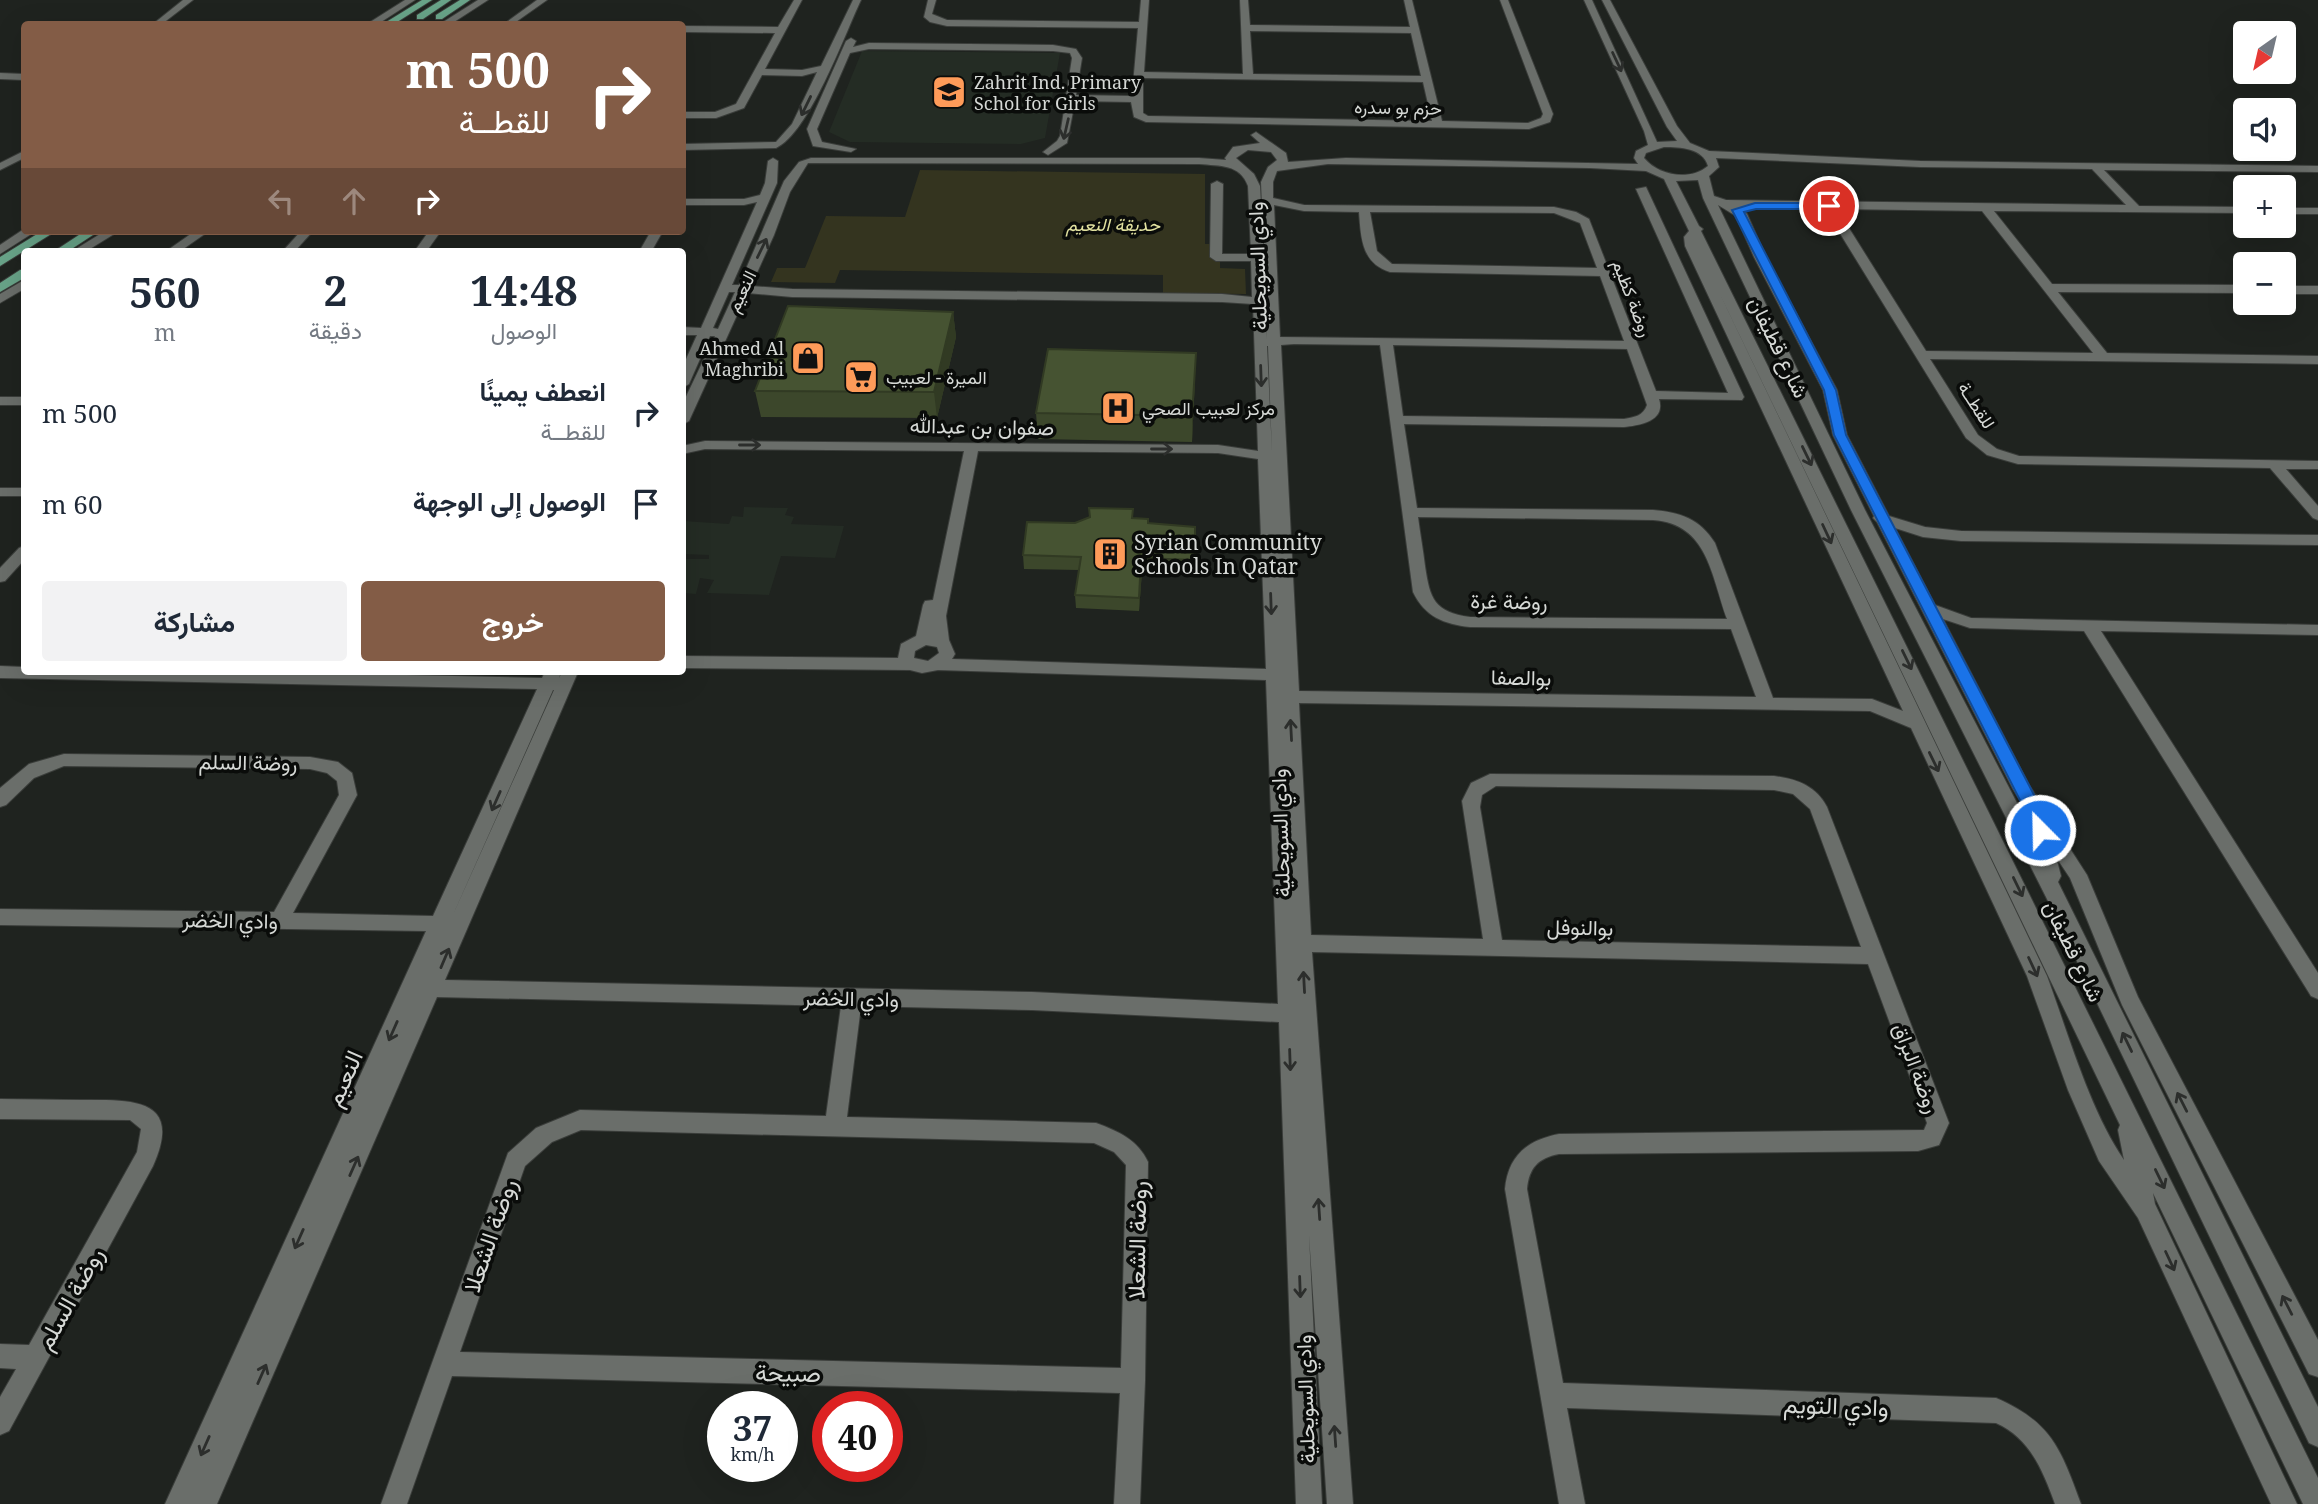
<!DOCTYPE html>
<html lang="ar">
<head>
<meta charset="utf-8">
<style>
	:root { --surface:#fff; --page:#f2f2f3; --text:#1f2937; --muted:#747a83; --accent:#835c46 }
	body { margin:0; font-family:"Noto Serif",Vazirmatn,serif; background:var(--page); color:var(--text); direction:rtl; height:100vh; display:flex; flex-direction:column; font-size:26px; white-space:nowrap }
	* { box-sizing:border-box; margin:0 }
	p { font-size:23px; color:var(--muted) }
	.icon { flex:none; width:38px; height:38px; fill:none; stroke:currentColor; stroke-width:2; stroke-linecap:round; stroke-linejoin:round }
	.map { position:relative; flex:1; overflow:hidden; direction:ltr }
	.details { position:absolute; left:21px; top:248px; width:665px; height:427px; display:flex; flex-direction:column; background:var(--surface); border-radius:7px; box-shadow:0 7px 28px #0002; direction:rtl }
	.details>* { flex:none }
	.top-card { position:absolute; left:21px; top:21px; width:665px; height:214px; border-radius:7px; box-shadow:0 7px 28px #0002; direction:rtl; background:#835c46; color:#fff; overflow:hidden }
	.needle { width:46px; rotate:214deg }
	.controls { position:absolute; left:2233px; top:21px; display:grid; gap:14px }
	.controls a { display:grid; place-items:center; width:63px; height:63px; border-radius:7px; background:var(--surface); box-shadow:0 7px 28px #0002; font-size:35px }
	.speed { position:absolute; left:707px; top:1391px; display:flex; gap:14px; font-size:35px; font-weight:700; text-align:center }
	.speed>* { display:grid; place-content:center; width:91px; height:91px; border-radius:50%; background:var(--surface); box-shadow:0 7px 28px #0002; line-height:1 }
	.speed small { font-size:18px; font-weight:400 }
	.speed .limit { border:10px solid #d22; background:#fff; color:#111 }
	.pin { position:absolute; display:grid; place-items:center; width:60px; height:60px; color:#fff; margin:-30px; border:4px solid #fff; border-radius:50%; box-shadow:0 2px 7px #0007 }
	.me { position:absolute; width:77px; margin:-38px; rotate:337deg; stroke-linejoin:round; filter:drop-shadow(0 0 5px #0008) }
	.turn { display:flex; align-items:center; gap:24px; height:147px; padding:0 21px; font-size:32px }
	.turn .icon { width:91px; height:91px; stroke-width:2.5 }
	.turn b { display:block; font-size:49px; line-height:60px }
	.lanes { display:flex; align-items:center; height:66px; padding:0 21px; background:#0003; justify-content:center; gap:35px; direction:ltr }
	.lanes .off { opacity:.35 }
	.eta { display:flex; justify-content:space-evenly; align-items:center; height:119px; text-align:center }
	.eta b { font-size:42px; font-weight:700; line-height:49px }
	.button { display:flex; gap:14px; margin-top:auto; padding:14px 21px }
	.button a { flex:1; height:80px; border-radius:7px; background:var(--accent); color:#fff; font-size:28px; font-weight:700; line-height:80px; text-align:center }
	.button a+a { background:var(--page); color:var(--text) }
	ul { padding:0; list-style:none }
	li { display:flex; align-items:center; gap:21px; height:91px; padding:0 21px }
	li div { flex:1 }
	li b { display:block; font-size:26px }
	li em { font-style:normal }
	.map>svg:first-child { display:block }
	.built { fill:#242c24 }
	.green { fill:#34341f }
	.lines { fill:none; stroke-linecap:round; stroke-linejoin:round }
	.minor-casing { stroke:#3a3d3a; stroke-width:2 }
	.major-casing { stroke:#3a3d3a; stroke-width:2 }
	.minor { fill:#6a6e6a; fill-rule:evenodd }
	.major { fill:#68a388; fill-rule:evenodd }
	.wall { fill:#3c472b }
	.shaded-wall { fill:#313a23 }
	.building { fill:#465332; stroke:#313a23; stroke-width:2 }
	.oneway { stroke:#2c2e2c }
	.route { fill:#1a73e8; stroke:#114b97; stroke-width:2 }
	.labels { text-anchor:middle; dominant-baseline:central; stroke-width:7; stroke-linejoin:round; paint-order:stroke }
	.far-poi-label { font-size:18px; fill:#d6d9d6; stroke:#0a0c0a; text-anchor:start }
	.far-street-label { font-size:18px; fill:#d6d9d6; stroke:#0a0c0a }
	.far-park-label { font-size:18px; font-style:italic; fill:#e2e2a0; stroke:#0a0c0a }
	.street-label { font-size:21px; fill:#d6d9d6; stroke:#0a0c0a }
	.poi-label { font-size:21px; fill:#d6d9d6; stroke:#0a0c0a; text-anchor:start }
	.near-street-label { font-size:24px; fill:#d6d9d6; stroke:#0a0c0a }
</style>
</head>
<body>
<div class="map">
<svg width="2318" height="1504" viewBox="0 0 2318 1504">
	<rect width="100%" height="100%" fill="#1f231f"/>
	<path class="built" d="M862,51l198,2 -15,85 -24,6 -171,-2 -21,-10z
		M744,507l44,1 -3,7 9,2 -3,7 53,2 -9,32 -54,-2 -12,39 -62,-2 7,-13 -14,-2 -4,16 -13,-1v-34h26v-4l-26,-1v-33l46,3 3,-8 11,1z"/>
	<path class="green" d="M920,170l285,4v70h15v24l25,1 1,25 -83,-1v-18l-323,-5 -5,13 -64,-1 6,-14h28l21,-52 79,1z"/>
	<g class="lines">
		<g class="minor-casing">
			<path id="minor" d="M183,0h10l-31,24h-9z
				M405,0h10l-37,24h-11z
				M478,0h10l-37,24h-11z
				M537,0h10l-34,24h-9z
				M794,0h8l-37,69 37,1 19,-4 32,-66h8c-17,36 -52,133 -85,148l-94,2v-6l94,-2 16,-18 25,-52 -15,4 -40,-1 -18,33 -28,10h-34v-6h33l21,-8 39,-71 -93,-1v-6l96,1z
				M928,0h8l-4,14 15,6 192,2 2,-22h8l-5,72 99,2 -3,-74h8l2,25 160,2 -6,-27h8l30,121 86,2 13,-5 2,-4 -43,-114h8l45,114 -3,8 -21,7 -383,-7 -12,-5 -3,-15 -56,-1 -8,42 -19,12 -5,-3 14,-11 3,-5 12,-78 -2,-5 -17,-2 -184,-2 -19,4 -33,76 5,13 34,7 -5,3 -38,-6 -6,-17 39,-88 5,-3 5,3 -3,6 16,-4 184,2 23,4 6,9 -6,37 56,1 6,-68 -191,-2 -17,-4 -6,-5zM1250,31l161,2 10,43 -168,-2zM1143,78l280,4 9,39 -284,-5 -5,-3z
				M1584,0h8l65,142 20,-1 -10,-14 -65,-127h8l67,126 13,17 19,8 211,10 398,5v6l-214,-2 35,36 106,1v6l-251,-2 58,73 193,1v8l-187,-1 49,61 211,3v8l-388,-5 48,76 19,14 22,7 299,5v8h-32l32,37v14l-5,-2 -43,-50 -252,-4 -31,-9 -21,-17 -141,-229 -85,-2 7,7 19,43 71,133 10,45 42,81 36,11 36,4 357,4v10l-357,-4 -38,-4 -28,-9 40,77 36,13 347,7v10l-217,-4 217,342v26l-7,-3 -227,-365 -114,-3 -27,-9 86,166 58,90 51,122 180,343v37l-9,-3 -187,-369 -52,-127 -14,-21 5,19 -3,6 260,525v40l-9,-4 -263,-546 -195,-387 -148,-312 -5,-18 -22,1 23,45 4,3 -2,2 617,1247v26h-15l-150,-311 2,11 142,300h-26l-133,-286 -39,-57 -31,-71 -41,-114 -116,-248 -41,-17 -571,-8 12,232 172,4 -21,-138 9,-18 19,-9 284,2c23,3 42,10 53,31l122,316 -10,22 -21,6 -359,3c-21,4 -30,14 -32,35l36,194 433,15c56,24 65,52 85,106h-26c-12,-33 -25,-66 -59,-81l-429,-15 18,96h-26l-54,-315c3,-33 22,-49 54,-55l365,-4 3,-7 -59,-159 -556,-12 41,552h-26l-18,-269 13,269h-26l-17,-482 -247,-12 -171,-4 -14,111 249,6c22,8 42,17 52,39l-3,219 -5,123h-26l6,-111 -668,-17 -45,128h-26l127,-351 28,-25 44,-18 246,6 15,-110 -404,-9 -220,507h-52l261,-573 -426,-6v-16l274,3 65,-117 -2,-14 -10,-8 -17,-4 -246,-3 -30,12 -28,27 -6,2v-19l29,-24 35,-10 246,3 28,5 14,11 5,22 -64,118 140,3 104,-227 -537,-11v-12l24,1v5h246l272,6 3,-6h16l-2,6 3,-6h16l-133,308 587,12 246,12 -12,-324 -328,-10 -16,3 -12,-3 -228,-2v-12l216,2 3,-14 15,-8 7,-31 2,-4 8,-1 31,-149 -259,-2 -23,5v-8l23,-5 513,4 40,6 -5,-147 -31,-2 -430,-5 -45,-4 -58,128 -7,4v-20l33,-69h-5l-21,48 -7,4v-20l15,-33h-15v-8l19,1 56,-126 -13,3h-62v-6h62l16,-4 5,-12 3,-22 5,-3 5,3 -1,22 -45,102h7l45,-104 15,-19 12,-4h388l27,2 -1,-2 8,-11 27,-4 -9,-8 5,-3 30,21 2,9 58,-4 292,6 -4,-6 2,-7 12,-6 -4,-14zM1664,147c16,0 39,1 44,19 -18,15 -49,10 -64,-8l2,-5zM1248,150l23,2 6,8 -9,7 -7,15 5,116 -6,-112 -6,-12 -18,-16zM1716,158l204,9 172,2 34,36 -400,-5 -12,-4 -5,-20 10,-9zM808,163l391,1c21,2 41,0 49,22l3,68h-29l1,-70 -6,-3 -6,3 -1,73 6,4h35l1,36 -30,-3 -430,-5 -41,-3 23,-51 16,-43zM1328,164l262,4 56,3 18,8 25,52 -5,6 1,9 218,465 -31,-12 -99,-1 -58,-155c-15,-24 -35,-31 -62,-33l-236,-2 -13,-84 220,3c16,-2 42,-6 35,-28l83,1 2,-3 -98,-210 -10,2 92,204 -72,-2 -67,-172 -13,-7 -22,-5 -250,-2 -31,-7v-16l4,-11zM1274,205l30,6 55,1c2,25 2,51 31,60l210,4 24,65 -344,-4zM1718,205l18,11 18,41 69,133 10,45 41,81 -1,2 4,4 136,267 18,29 -2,4 2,8 -166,-320zM1837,209l145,2 111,142 -167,-2zM1370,212l184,1 26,10 17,45 -205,-4 -15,-13zM1715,284l405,841 -2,5 6,30c-34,-49 -56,-127 -77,-184zM729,292h6l-17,37 -5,-1zM1265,305l1,1 1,33zM1294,344l86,1 33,247c12,25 31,32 57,35l261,2 25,68 -457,-6 -18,-346zM1393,345l234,4 20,56c-4,11 -12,12 -23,14l-221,-3zM1267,346h1l4,107zM978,451l240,2 40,6 8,210 -314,-10 3,-5 -6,-14 -3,-24zM1418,517l235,3c55,4 58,55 74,99l-257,-2c-36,-5 -40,-18 -45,-51 -2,-17 -5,-33 -7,-49zM926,645l11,2 2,6 -11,8 -14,-3 1,-7zM553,690h1l-102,227zM1496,786l278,4 19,4 17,15 51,138 -359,-7 -22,-133 2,-12zM581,1130l513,13 20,9 12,13 -5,203 -661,-16 65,-186 27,-24z
				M0,73l24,1v6l-24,-1z
				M24,151v7l-24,12v-7z
				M2284,208h34v6h-34z
				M24,229l12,2 -36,23v-9z
				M105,231h14l-34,21h-14z
				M195,231h14l-30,21h-14z
				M301,231h12l-19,21h-12z
				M429,231h12l-15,21h-12z
				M651,231h12l-12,21h-12z
				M24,280v9l-24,14v-9z
				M2284,286h34v8h-34z
				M0,397h24v8h-24z
				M0,488h24v8h-24z
				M24,546v14l-19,21 -5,1v-14l19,-20z
				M0,1099c27,0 54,1 81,1 50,0 103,-3 72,66l-144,265 -9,4v-38l16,-28 -16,-1v-24l29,1 108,-193 4,-23 -11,-9 -130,-1z"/>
		</g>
		<g class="major-casing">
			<path id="major" d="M422,0h10l-38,24h-11z
				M441,0h10l-28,19h-6v-4z
				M460,0h10l-28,19h-6v-4z
				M42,231h14l-56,35v-9z
				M85,231h14l-32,21h-14z
				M20,270h4v8l-24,14v-9z"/>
		</g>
		<use href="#minor" class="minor"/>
		<use href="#major" class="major"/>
	</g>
	<path class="wall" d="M953,312l3,25 -19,81 -176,-1 -6,-26z
		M1195,378l-3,64 -154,-3 -2,-26z
		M1133,509v9l15,5 47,4v46l-53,-2 -3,40 -63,-3 -1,-13 4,-25 -55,-1 -1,-14 52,-32z"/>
	<path class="shaded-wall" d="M953,312l3,25 -19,81 -3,-26z
		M1196,353l-1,25 -3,64v-26z
		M1141,558l1,13 -3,40v-13z"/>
	<path class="building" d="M788,306l165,6 -19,80 -179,-1z
		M1048,349l148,4 -4,63 -156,-3z
		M1089,508l44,1 -1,9 16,1v4l47,4v33l-54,-2 -2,40 -64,-3 6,-38 -58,-2 4,-33 48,1 15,-6z"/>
	<defs><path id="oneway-shaft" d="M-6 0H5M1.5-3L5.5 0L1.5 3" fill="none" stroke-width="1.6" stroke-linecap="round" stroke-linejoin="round" transform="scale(1.75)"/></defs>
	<g class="oneway">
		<use href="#oneway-shaft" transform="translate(1617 62) rotate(65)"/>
		<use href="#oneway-shaft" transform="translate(806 106) rotate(116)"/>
		<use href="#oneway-shaft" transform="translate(1066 129) rotate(103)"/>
		<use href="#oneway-shaft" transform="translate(762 248) rotate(-64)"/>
		<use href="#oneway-shaft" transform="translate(1261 376) rotate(88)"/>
		<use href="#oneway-shaft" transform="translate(750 445)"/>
		<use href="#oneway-shaft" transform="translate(1162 449)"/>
		<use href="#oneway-shaft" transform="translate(1807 456) rotate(64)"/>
		<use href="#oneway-shaft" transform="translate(1827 534) rotate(65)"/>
		<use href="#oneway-shaft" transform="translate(1271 604) rotate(88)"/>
		<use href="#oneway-shaft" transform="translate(1907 660) rotate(64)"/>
		<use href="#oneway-shaft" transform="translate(1291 730) rotate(-93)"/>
		<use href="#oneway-shaft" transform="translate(1934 762) rotate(64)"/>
		<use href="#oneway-shaft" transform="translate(496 801) rotate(114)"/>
		<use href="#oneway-shaft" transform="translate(2018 887) rotate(64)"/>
		<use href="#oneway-shaft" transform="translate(445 958) rotate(-67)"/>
		<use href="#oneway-shaft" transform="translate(2033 967) rotate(65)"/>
		<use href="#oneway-shaft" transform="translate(1304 982) rotate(-93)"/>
		<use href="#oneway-shaft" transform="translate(393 1031) rotate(114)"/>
		<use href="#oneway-shaft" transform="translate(2127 1042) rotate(-116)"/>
		<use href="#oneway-shaft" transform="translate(1290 1060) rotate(88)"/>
		<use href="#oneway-shaft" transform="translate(2182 1102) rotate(-117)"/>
		<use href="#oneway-shaft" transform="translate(354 1166) rotate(-66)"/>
		<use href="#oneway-shaft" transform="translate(2160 1179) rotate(64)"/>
		<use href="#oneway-shaft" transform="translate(1319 1209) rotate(-94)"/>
		<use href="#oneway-shaft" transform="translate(299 1239) rotate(114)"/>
		<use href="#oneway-shaft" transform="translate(2170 1261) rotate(65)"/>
		<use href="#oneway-shaft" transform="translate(1300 1287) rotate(88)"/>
		<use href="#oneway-shaft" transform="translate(2287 1305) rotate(-117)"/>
		<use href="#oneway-shaft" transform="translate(262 1374) rotate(-66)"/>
		<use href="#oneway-shaft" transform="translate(1335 1436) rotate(-94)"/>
		<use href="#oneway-shaft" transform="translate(205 1446) rotate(114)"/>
	</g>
	<path class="route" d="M1755,203h74l5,3 -5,3h-73l-12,3 92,178 10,45 197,377 6,18 -3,4h-12l-8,-22 -192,-377 -10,-45 -92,-180z"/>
	<defs>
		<g id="school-square" transform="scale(1.75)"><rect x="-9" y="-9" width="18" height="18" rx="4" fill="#fe9b59" stroke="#0a0c0a"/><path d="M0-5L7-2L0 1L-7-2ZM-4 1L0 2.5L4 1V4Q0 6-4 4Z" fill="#111"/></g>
		<g id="shop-square" transform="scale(1.75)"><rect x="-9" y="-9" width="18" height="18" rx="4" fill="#fe9b59" stroke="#0a0c0a"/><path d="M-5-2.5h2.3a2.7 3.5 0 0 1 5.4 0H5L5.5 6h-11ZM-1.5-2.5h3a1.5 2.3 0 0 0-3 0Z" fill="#111"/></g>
		<g id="supermarket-square" transform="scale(1.75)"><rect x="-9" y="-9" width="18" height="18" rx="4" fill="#fe9b59" stroke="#0a0c0a"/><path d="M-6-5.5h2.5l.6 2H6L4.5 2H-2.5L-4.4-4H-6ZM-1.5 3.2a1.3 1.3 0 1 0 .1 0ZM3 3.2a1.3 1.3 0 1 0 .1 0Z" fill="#111"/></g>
		<g id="hospital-square" transform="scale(1.75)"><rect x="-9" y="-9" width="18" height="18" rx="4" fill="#fe9b59" stroke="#0a0c0a"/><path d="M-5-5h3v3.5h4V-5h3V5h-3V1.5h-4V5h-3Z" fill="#111"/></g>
		<g id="building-square" transform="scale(1.75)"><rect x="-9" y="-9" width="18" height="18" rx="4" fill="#fe9b59" stroke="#0a0c0a"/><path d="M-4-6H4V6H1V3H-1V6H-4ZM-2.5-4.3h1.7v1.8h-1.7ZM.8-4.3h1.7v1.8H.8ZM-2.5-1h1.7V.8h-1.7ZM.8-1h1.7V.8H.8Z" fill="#111"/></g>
	</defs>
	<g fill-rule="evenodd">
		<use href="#school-square" x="949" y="92"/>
		<use href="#shop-square" x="808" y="358"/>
		<use href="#supermarket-square" x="861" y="377"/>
		<use href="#hospital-square" x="1118" y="408"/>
		<use href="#building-square" x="1110" y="554"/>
	</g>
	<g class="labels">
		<g class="far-poi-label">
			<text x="974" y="82">Zahrit Ind. Primary<tspan x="974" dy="21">Schol for Girls</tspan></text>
			<text x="784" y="348" text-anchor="end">Ahmed Al<tspan x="784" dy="21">Maghribi</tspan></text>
			<text x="886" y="377">الميرة - لعبيب</text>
			<text x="1142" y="408">مركز لعبيب الصحي</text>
		</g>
		<g class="far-street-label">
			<text transform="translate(1398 107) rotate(1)">حزم بو سدره</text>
			<text transform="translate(741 291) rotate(-64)">النعيم</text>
			<text transform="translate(1633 298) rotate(69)">روضة كظيم</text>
			<text transform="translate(1977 405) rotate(57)">للقطــة</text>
		</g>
		<g class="far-park-label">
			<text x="1113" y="224">حديقة النعيم</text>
		</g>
		<g class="street-label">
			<text transform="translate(1257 266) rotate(-92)">وادي السويحلية</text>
			<text transform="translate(1779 347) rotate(64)">شارع قطيفان</text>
			<text transform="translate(982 426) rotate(1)">صفوان بن عبدالله</text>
			<text transform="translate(1509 601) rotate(1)">روضة غرة</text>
			<text transform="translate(1521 677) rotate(1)">بوالصفا</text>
			<text transform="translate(248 762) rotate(1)">روضة السلم</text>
			<text transform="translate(1280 833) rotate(-92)">وادي السويحلية</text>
			<text transform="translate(230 920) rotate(1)">وادي الخضر</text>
			<text transform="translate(1580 927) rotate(1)">بوالنوفل</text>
			<text transform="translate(2074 951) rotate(64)">شارع قطيفان</text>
			<text transform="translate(851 998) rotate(1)">وادي الخضر</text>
			<text transform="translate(1917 1068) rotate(69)">روضة البراق</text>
			<text transform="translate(1305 1399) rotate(-92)">وادي السويحلية</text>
		</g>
		<g class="poi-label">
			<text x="1134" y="542">Syrian Community<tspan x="1134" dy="24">Schools In Qatar</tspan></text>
		</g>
		<g class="near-street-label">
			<text transform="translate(343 1078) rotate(-66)">النعيم</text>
			<text transform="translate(489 1235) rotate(-71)">روضة الشعلا</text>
			<text transform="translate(1136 1240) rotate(-89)">روضة الشعلا</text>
			<text transform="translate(69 1298) rotate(-61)">روضة السلم</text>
			<text transform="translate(788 1372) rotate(1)">صبيحة</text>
			<text transform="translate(1836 1405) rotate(2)">وادي التويم</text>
		</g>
	</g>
</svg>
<div class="controls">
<a><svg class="needle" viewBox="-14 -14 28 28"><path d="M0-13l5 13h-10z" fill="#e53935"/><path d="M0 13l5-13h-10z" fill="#747a83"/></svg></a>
<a><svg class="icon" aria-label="sound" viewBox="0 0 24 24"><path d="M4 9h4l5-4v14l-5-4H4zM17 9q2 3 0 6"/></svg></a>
<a>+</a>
<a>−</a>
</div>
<div class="speed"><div>37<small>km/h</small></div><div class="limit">40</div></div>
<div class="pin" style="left:1829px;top:206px;background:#d93025"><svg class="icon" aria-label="arrive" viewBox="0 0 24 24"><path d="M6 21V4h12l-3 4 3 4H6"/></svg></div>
<svg class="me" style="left:2040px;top:830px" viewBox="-20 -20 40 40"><circle r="17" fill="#1a73e8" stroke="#fff" stroke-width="3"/><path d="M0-11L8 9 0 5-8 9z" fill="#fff"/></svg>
<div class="top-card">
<div class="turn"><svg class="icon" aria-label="right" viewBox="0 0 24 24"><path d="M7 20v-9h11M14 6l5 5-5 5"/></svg><div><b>500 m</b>للقطــة</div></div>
<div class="lanes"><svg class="icon off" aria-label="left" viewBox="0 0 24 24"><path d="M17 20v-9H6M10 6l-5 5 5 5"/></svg><svg class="icon off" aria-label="ahead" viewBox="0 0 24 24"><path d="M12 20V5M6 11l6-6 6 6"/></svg><svg class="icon" aria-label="right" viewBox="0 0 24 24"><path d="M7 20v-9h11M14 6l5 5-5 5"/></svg></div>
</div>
<section class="details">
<div class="eta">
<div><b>14:48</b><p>الوصول</p></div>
<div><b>2</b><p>دقيقة</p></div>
<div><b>560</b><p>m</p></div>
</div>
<ul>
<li><svg class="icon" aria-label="right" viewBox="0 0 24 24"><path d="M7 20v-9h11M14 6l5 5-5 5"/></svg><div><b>انعطف يمينًا</b><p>للقطــة</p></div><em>500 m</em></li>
<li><svg class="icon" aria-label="arrive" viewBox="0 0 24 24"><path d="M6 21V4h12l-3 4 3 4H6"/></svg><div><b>الوصول إلى الوجهة</b></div><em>60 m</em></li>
</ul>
<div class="button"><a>خروج</a><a>مشاركة</a></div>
</section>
</div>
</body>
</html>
